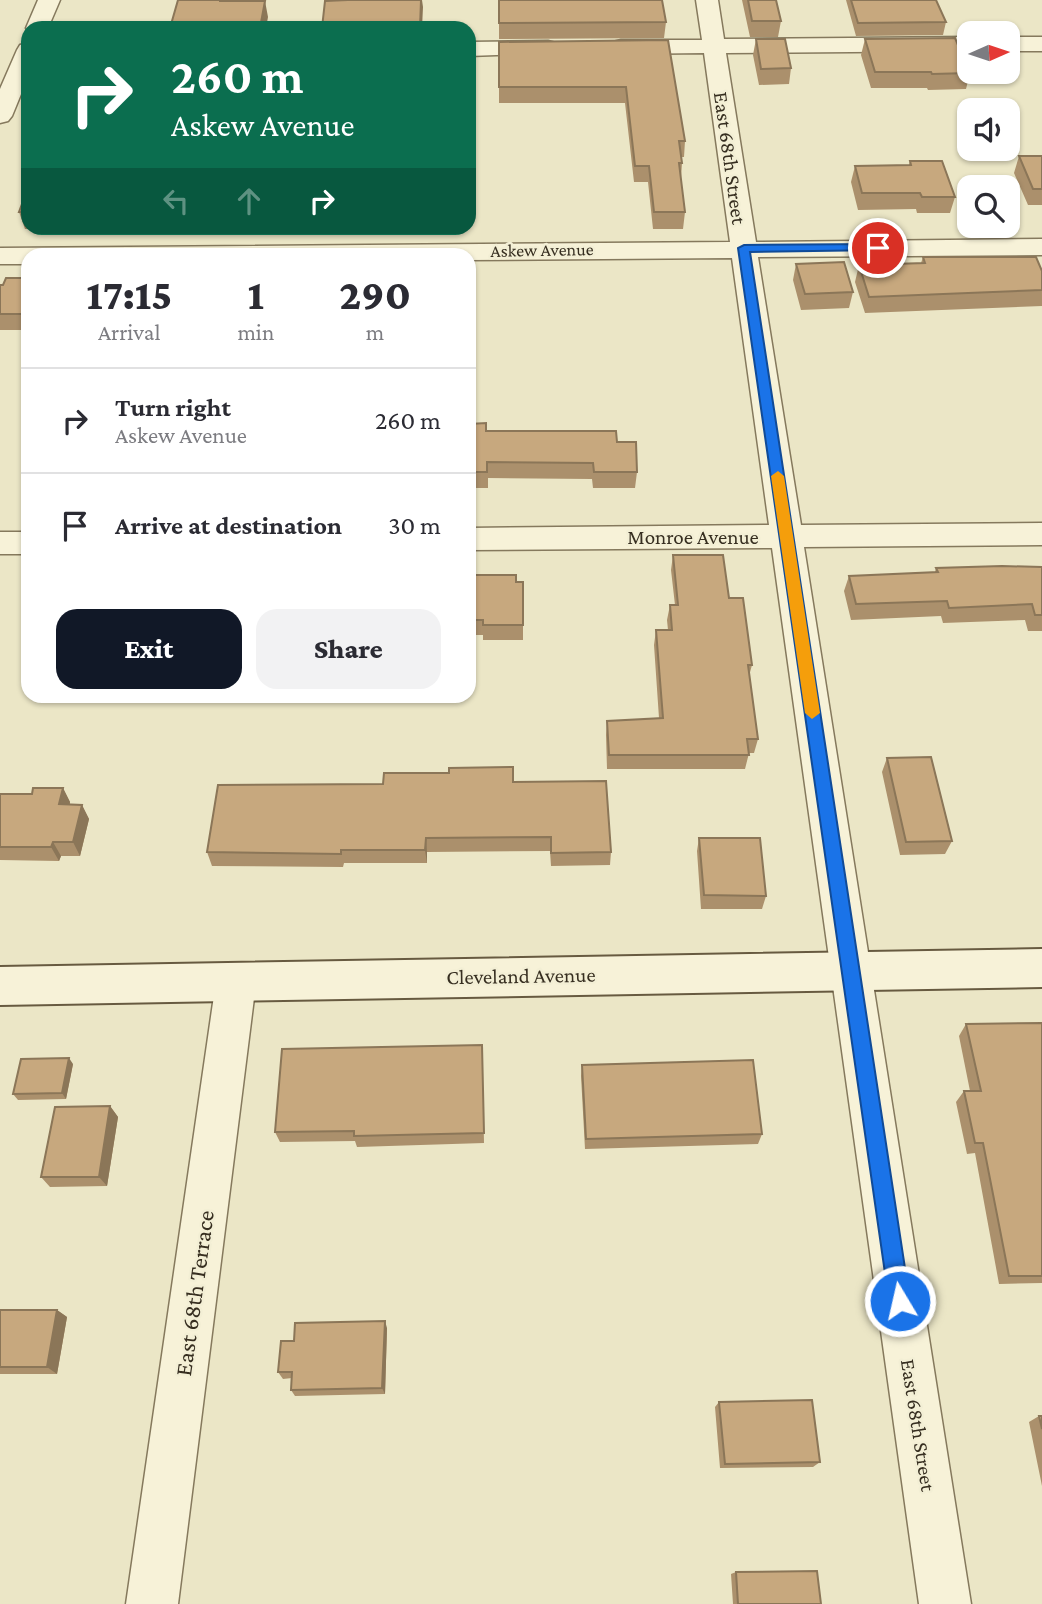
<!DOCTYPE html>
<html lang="en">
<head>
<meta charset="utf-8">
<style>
	:root { --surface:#fff; --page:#f2f2f3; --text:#2b2b33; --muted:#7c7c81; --line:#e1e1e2; --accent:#111827 }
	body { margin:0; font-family:"Crimson Pro",serif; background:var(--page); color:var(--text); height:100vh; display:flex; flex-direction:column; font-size:26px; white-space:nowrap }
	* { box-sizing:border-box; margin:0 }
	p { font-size:23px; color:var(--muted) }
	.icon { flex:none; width:38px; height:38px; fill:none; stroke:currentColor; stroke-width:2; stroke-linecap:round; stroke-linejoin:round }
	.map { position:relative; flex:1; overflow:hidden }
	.sheet { position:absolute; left:21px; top:248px; width:455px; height:455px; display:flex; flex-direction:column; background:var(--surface); border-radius:21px; box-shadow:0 2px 5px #0004 }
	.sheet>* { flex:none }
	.banner { position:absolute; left:21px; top:21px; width:455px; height:214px; border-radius:21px; box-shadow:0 2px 5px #0004; background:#0b6e4f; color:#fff; overflow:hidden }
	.needle { width:46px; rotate:87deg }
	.buttons { position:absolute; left:957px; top:21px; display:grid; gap:14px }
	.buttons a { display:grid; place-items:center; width:63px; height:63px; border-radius:14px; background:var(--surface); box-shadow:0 2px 5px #0004; font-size:35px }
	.pin { position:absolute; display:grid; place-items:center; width:60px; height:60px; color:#fff; margin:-30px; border:4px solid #fff; border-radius:50%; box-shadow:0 2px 7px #0007 }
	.me { position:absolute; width:77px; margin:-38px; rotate:351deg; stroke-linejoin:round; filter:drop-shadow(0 0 5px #0008) }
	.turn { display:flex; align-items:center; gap:24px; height:147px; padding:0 35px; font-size:32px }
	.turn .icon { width:91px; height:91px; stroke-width:2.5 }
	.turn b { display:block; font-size:49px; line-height:60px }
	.lanes { display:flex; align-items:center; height:66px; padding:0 35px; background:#0003; justify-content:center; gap:35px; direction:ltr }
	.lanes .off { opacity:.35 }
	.eta { display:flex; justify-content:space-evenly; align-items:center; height:119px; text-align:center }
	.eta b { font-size:42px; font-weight:800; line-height:49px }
	.primary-button { display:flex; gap:14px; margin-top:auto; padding:14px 35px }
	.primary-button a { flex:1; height:80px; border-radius:21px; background:var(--accent); color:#fff; font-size:28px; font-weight:800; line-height:80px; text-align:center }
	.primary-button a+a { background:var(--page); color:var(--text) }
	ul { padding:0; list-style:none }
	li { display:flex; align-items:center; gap:21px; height:105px; padding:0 35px; border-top:2px solid var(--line) }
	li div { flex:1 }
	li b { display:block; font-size:26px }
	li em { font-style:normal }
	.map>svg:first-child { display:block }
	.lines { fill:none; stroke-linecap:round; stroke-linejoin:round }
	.minor-casing { stroke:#85795d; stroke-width:3 }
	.secondary-casing { stroke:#675a40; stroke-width:4 }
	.minor { fill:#f7f2d8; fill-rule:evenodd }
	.secondary { fill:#f7f2d8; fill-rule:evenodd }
	.wall { fill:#ab906c }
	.shaded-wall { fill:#8b7658 }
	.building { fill:#c7a87e; stroke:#8b7658; stroke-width:2 }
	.route { fill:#1a73e8; stroke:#114b97; stroke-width:2 }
	.slow { fill:#f59e0b }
	.labels { text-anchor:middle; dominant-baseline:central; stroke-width:5; stroke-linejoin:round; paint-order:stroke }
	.far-street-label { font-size:18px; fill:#362e20; stroke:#f3efd5 }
	.street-label { font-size:21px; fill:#362e20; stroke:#f3efd5 }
	.near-street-label { font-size:24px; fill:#362e20; stroke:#f3efd5 }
</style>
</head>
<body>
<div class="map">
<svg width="1042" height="1604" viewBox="0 0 1042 1604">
	<rect width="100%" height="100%" fill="#ebe6c6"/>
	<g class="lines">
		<g class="minor-casing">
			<path id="minor" d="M38,0h22l-12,28h-20v3l-2,-3z
				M696,0h22l6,39 246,-2v14l-244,2 30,189 286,-3v16l-284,2 43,268 241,-2v22l-238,2 167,1057h-52l-147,-1056 -303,2v-22l300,-3 -37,-267 -263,2v-4h-441v8h-28v-16l730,-6 -26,-189 -83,1 -8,-2 -3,-5 3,-5 8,-2h81z
				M1008,37h34v14h-34z
				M548,41l8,2 3,5 -3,5 -87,3v-14z
				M28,43v34l-16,39 -4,5 -8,2v-34l17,-39 3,-5z
				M0,532h28v22h-28z
				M236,964l14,5 6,13 -78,622h-52l90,-622 6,-13z"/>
		</g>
		<g class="secondary-casing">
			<path id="secondary" d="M1042,949v38l-1042,18v-38z"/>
		</g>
		<use href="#minor" class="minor"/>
		<use href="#secondary" class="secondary"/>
	</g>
	<path class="wall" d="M499,0l167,22 -2,16 -165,1z
		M742,0h34l5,21 -3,16h-28z
		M846,0h90l10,22 -3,13 -87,1z
		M756,39l35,29 -2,16 -30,1 -6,-30z
		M865,39l105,34 -4,16 -38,1 -1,-2h-56l-10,-33z
		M668,40l17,101 -1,16h-3l1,6 -1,15 4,34 -2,17h-30l-5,-47h-14l-9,-79h-126v-61z
		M1019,156h23v49h-14l-14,-32z
		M910,161l45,36 -5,16h-33l-1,-4 -58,1 -7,-28 4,-16 54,-1z
		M28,188v40h28v1h-31l-6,-17z
		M923,257l119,14v35l-177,7 -10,-31 4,-17 62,-2z
		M796,264l57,28 -4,16 -48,2 -8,-30z
		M28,278v52h-28v-45z
		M469,424l17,7 131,11 20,30 -2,16h-42l-1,-9 -104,-1v10h-19z
		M673,555l56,43 23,67 -3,11 9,63 -4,14h-5l-4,16h-138l-1,-34 1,-14 52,-3 -5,-73 2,-15h12l-1,-10 3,-15h5l-4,-35z
		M1042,567v64h-14l-3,-11 -82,3 -2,-7 -90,4 -7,-29 5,-15 86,-4 1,-4z
		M469,575l54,7v58h-40v-5h-14z
		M887,758l65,83 -7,13 -45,1 -18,-83z
		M513,782l98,70 -1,13 -59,1 -1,-15 -123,1v11h-83l-1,4 -131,-1 -5,-14 176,-68z
		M63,788l7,14v2l12,1 7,14 -9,37h-19l-2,5 -59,-1v-66h32z
		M699,838l67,58 -4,13h-61l-4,-58z
		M1042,1023v260l-43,1 -24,-131 -8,1 -11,-52 8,-11h6l-11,-55 7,-12z
		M482,1045l2,98 -127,4 -2,-6 -75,1 -5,-10z
		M73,1064l-7,35 -48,1 -5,-6z
		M582,1065l180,69 -4,10 -173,5 -4,-73z
		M110,1106l8,11 -11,69 -57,1 -9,-10z
		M0,1310h57l10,7 -10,57h-57z
		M387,1328l-2,66 -90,2 -4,-6 1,-12 -9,1 -5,-7 16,-31z
		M719,1402l101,60 -7,5 -93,1 -5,-61z
		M1039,1416h3v70l-13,-64z
		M736,1572l85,32h-88l-2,-30z"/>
	<path class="shaded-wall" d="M421,0h1l1,7 -1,21h-2z
		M265,1l3,16 -2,11h-6z
		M63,788l7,14 -4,16 -7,-14z
		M82,805l7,14 -9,37 -7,-14z
		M426,838l1,14v11l-2,-13z
		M53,842l8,14 -2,5 -8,-14z
		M69,1058l4,6 -7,35 -4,-6z
		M110,1106l8,11 -11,69 -8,-9z
		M57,1310l10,7 -10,57 -10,-7z
		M385,1321l2,7 -2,66 -3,-6z"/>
	<path class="building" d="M178,0h42v1h45l-5,27h-90z
		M348,0h73l-1,28h-98l3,-27z
		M499,0h163l4,22 -167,1z
		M748,0h28l5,21h-29z
		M851,0h85l10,22 -88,1z
		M955,38l15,35 -38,1 -1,-2h-56l-10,-33z
		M756,39h29l6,29 -30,1z
		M668,40l17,101h-6l3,22h-3l6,49h-31l-5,-46h-14l-9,-79h-127v-45z
		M1019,156h23v33h-9z
		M910,161h32l13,36h-33l-2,-4h-58l-7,-27 56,-1z
		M28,188v24h-9z
		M923,257h113l6,14v19l-173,7 -10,-32 66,-2z
		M844,262l9,30 -48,2 -9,-30z
		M6,278h22v36h-28v-29h3z
		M486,423v8h130l1,11h19l1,30h-43l-1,-9 -106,-1v10h-18v-48z
		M673,555h50l6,43h14l9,67h-4l10,74h-11l2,16h-140l-2,-34 56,-3 -7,-88h16l-2,-25h8z
		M1002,566l40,1v48h-7l-3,-11 -83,4 -2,-7 -91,3 -7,-28 89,-4 -2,-4z
		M469,575h47v7h7v43h-40v-5h-14z
		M931,757l21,84 -46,1 -19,-84z
		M513,767v15l93,-1 5,71 -60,1v-16l-125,1 -1,12h-84v4l-134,-2 11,-67 165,-1 1,-11h65v-5z
		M33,788h30l-4,16 23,1 -9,37h-20l-2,5h-51v-53h32z
		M699,838h61l6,58 -62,-1z
		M1042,1023v253h-33l-26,-133h-8l-11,-52h17l-15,-67z
		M482,1045l2,88 -130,3v-5l-79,1 7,-83z
		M69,1058l-7,35 -49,1 8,-35z
		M753,1060l9,74 -176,5 -4,-74z
		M110,1106l-11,71h-58l14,-70z
		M0,1310h57l-10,57h-47z
		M385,1321l-3,67 -91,2 1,-18h-14l3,-31h13l1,-18z
		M812,1400l8,62 -95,2 -6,-62z
		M1039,1416h3v13z
		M817,1571l4,33h-83l-2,-32z"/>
	<path class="route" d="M878,244l5,4 -1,2 -132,2 160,1049 -3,7 -7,3 -8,-3 -3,-7 -151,-1053 6,-3z"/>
	<path class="slow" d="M778,471l6,5 36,237 -8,6 -7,-6 -34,-237z"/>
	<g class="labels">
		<g class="far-street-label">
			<text transform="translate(542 250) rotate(-1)">Askew Avenue</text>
		</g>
		<g class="street-label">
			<text transform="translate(730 158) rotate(82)">East 68th Street</text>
			<text x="693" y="537">Monroe Avenue</text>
			<text transform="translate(521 976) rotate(-1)">Cleveland Avenue</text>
			<text transform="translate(918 1425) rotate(81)">East 68th Street</text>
		</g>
		<g class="near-street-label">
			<text transform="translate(194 1293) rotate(-82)">East 68th Terrace</text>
		</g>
	</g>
</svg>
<div class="buttons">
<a><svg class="needle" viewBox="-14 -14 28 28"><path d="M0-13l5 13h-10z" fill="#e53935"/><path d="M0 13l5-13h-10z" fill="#7c7c81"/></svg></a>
<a><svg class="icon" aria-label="sound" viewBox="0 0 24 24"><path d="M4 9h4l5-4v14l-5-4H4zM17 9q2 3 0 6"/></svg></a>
<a><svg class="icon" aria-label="search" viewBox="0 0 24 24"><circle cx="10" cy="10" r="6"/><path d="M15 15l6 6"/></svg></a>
</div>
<div class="pin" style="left:878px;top:248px;background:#d93025"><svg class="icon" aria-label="arrive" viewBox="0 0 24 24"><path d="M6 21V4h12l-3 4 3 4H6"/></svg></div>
<svg class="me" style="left:900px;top:1301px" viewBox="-20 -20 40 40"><circle r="17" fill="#1a73e8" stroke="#fff" stroke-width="3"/><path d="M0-11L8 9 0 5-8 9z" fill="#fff"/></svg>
<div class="banner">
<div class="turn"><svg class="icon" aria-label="right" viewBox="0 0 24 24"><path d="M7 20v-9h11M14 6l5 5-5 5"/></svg><div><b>260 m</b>Askew Avenue</div></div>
<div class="lanes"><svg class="icon off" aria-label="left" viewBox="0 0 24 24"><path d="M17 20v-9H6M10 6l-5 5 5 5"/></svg><svg class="icon off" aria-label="ahead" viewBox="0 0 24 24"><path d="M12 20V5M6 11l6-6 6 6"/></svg><svg class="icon" aria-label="right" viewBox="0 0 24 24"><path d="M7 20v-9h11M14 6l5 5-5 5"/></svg></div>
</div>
<section class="sheet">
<div class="eta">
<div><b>17:15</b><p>Arrival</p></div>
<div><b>1</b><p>min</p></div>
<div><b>290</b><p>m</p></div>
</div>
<ul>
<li><svg class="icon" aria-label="right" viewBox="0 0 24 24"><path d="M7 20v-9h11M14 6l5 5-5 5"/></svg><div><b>Turn right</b><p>Askew Avenue</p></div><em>260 m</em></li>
<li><svg class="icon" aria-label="arrive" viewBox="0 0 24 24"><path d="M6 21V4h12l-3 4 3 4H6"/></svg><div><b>Arrive at destination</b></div><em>30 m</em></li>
</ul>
<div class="primary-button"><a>Exit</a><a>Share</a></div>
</section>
</div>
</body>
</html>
